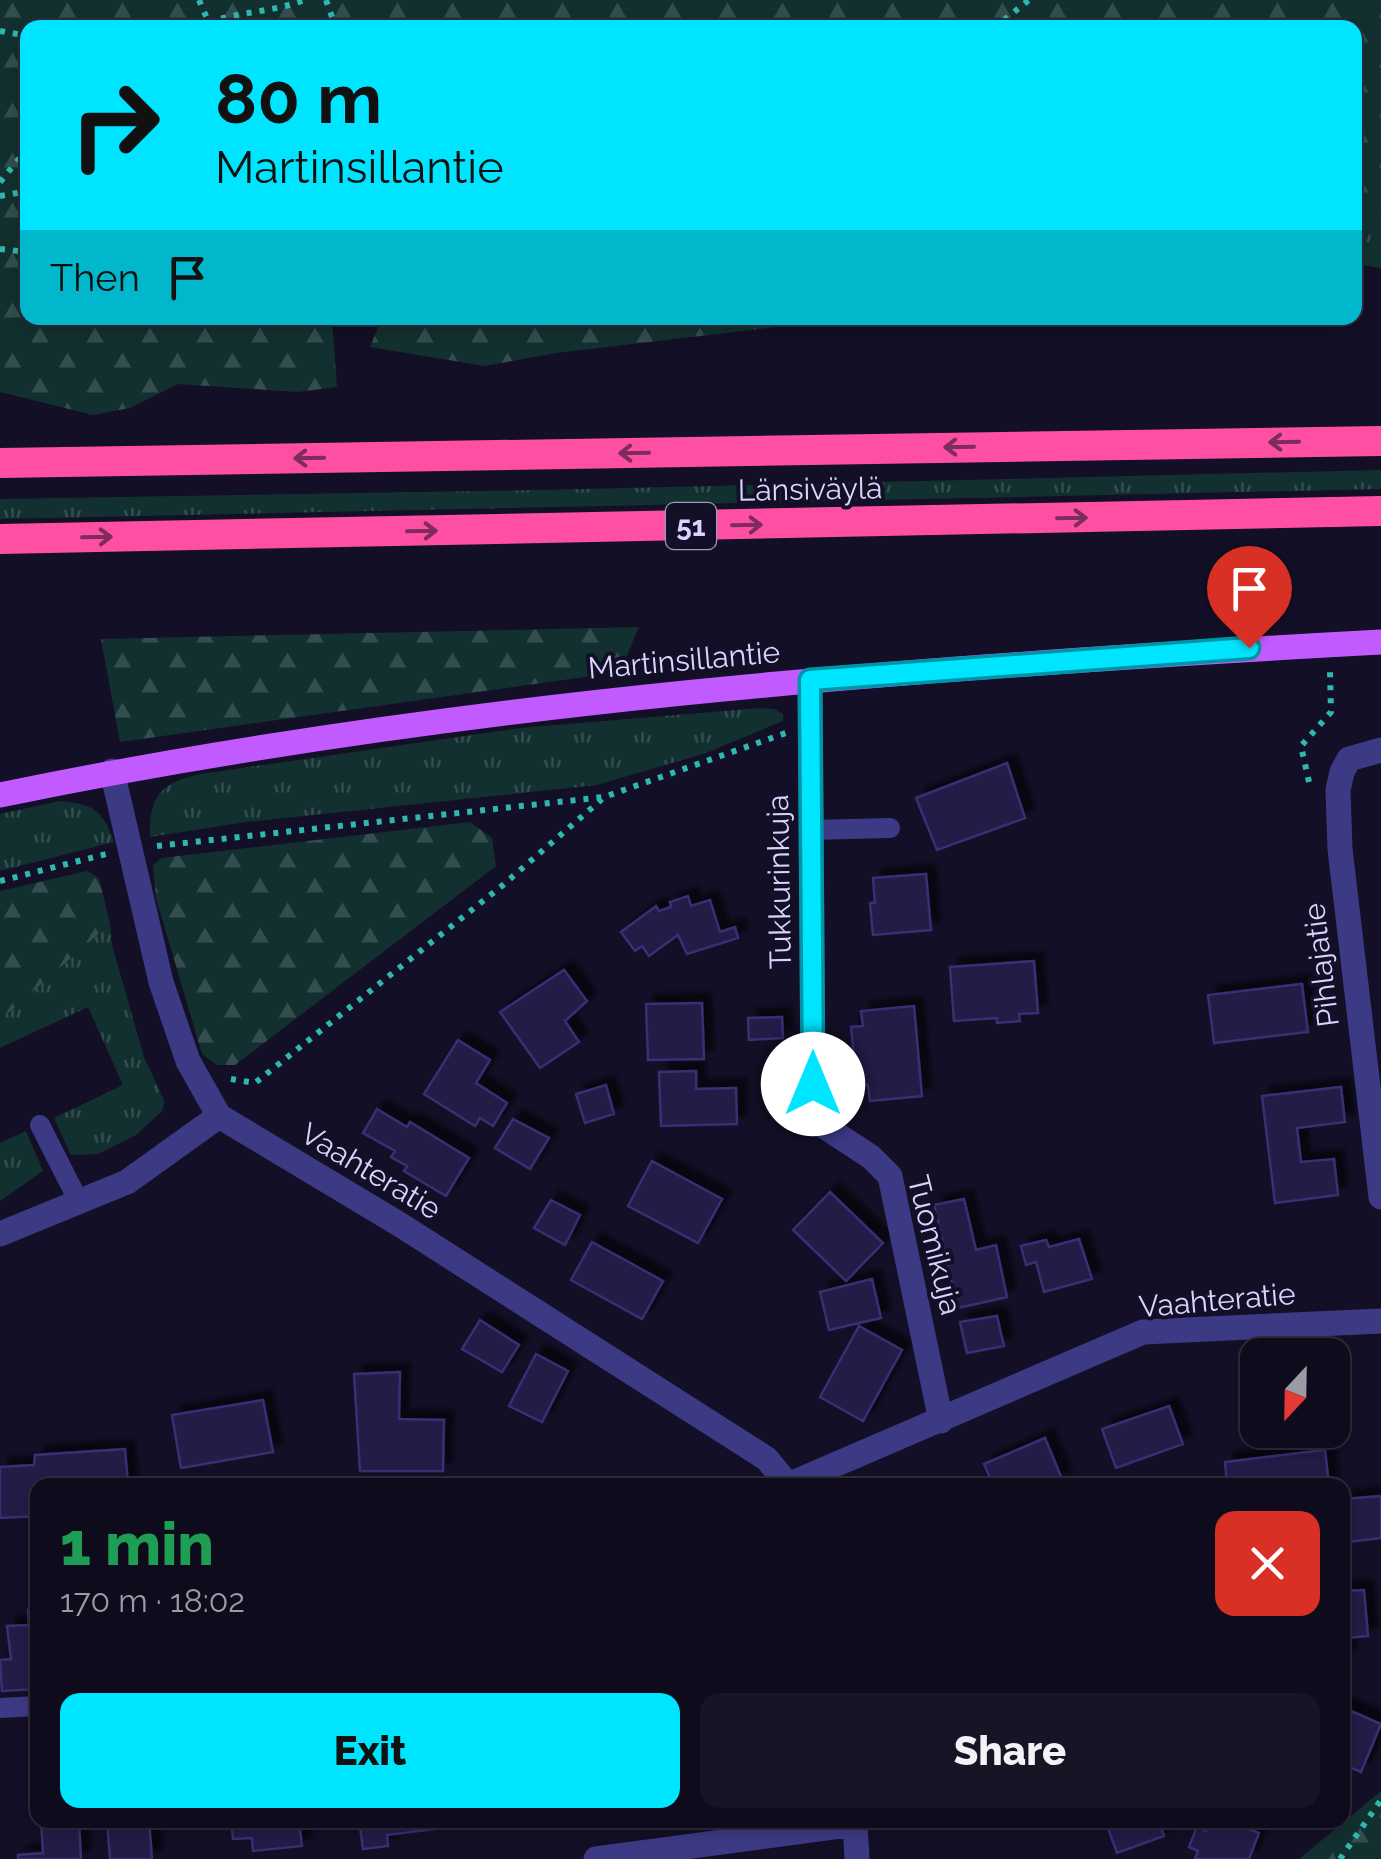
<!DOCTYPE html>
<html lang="en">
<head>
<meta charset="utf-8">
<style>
	:root { --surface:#0e0b1c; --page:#171425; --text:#f1f3f6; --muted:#9b9ba3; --line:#2e2b3b; --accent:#00e5ff }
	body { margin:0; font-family:Raleway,sans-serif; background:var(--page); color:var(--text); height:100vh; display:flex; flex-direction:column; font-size:38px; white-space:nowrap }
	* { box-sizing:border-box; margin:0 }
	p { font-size:32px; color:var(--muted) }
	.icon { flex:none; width:55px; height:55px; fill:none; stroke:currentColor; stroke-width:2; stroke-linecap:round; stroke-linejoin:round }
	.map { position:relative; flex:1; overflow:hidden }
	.drawer { position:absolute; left:30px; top:1478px; width:1320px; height:350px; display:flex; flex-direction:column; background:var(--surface); border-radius:20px; box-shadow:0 5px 15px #0003,0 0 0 2px var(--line) }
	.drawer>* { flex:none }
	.guide { position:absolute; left:20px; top:20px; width:1342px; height:305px; border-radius:20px; box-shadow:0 5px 15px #0003,0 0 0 2px var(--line); background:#00e5ff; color:#111; overflow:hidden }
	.needle { width:65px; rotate:202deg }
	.buttons { position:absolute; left:1240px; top:1338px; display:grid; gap:20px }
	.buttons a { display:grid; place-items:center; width:110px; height:110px; border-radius:20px; background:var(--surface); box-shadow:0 5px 15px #0003,0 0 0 2px var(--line); font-size:50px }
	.pin { position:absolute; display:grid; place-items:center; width:85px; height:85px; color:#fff; margin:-102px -42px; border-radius:50% 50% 50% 0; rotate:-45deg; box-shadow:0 0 10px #0007 }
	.pin .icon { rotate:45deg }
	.me { position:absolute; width:110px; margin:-55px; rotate:0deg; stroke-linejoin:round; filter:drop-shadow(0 0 8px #0008) }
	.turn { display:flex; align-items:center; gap:35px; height:210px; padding:0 30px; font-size:45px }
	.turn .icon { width:130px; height:130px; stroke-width:2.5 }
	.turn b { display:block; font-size:70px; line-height:85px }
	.then { display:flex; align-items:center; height:95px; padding:0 30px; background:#0003; gap:20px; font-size:38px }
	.round { display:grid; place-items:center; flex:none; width:105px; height:105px; border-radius:20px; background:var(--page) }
	.headline { display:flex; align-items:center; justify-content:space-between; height:170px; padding:0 30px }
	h1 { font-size:60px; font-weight:800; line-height:75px; color:#1e9e55 }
	.button { display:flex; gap:20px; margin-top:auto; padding:20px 30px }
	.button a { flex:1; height:115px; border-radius:20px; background:var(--accent); color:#111; font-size:40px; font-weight:800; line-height:115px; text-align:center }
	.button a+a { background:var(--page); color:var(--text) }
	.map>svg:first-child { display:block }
	.grass { fill:url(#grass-tufts) }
	.forest { fill:url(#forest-firs) }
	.building { fill:#241b47; stroke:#3b2d73; stroke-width:2.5; filter:url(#shadow) }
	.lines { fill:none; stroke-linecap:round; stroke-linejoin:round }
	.path { stroke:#2fb8b0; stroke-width:6; stroke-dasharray:5 8; stroke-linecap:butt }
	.service { stroke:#3d3a85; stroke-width:20 }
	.minor { stroke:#3d3a85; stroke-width:25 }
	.primary { stroke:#c25bff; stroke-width:25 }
	.motorway { stroke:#ff4fa3; stroke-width:30 }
	.oneway { stroke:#7d2c5e }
	.route-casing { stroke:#0095a6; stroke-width:25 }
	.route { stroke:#00e5ff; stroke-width:18 }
	.labels { text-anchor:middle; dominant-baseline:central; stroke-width:8; stroke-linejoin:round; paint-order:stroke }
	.shield { fill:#130f26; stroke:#9e99be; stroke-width:2.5 }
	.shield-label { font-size:28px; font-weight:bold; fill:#d9d4ff }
	.street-label { font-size:30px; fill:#d9d4ff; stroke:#130f26 }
</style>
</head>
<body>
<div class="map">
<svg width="1381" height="1859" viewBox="0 0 1381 1859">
	<defs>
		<pattern id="grass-tufts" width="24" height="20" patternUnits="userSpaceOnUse" patternTransform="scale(2.5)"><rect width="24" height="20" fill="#12302f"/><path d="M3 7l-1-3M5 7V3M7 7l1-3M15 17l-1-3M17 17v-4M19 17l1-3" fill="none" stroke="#344d4e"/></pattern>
		<pattern id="forest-firs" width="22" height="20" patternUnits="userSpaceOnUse" patternTransform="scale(2.5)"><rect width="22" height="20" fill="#12302f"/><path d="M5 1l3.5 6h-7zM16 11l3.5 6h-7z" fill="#344d4e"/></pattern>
		<filter id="shadow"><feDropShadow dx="9" dy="-9" stdDeviation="2.5" flood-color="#0009"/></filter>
	</defs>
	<rect width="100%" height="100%" fill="#130f26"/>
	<path class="grass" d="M1355,185l26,24v59l-26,-4z
		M1381,470v19l-1381,30v-20l542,-9z
		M760,708l14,1 9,5v7l-77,32 -109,32 -351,37 -96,15c-1,-42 12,-55 51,-63l319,-46z
		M60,801c33,3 43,9 54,41l-114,29v-57z
		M110,924l2,21 32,112 20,43 -1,10 -27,25 -38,19 -27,1 -17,-37 69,-33 -35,-78 -88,41v-28z
		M26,1131l17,40 -43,30v-58z"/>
	<path class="forest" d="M0,0h1381v209l-26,-24v-157h-1327v290h304l5,69 -39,5 -120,-8 -48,24 -37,7 -93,-23z
		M382,318h471l-297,35 -71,13 -115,-19z
		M639,627l-19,45 -500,70 -19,-103z
		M470,822l22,16 4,28 -261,199h-18l-15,-11 -46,-156 -3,-32 8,-8z
		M87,871l12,7 11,46 -110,96v-129z
		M1381,1791v68h-82z"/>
	<path class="building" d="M1007,763l18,55 -88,32 -21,-52z
		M926,874l5,56 -58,5 -3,-32h5l-2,-25z
		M688,896l3,10 19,-6 10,32 15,-5 3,11 -51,16 -9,-19 -29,21 -7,-10 -7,5 -14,-19 35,-26 3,5 12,-4 -1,-5z
		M1034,961l4,52 -19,1 1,7 -23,2v-5l-43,3 -4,-54z
		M564,970l23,31 -22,20 14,21 -39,26 -40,-56z
		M1302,984l6,48 -94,11 -6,-48z
		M702,1003l2,56 -56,1 -2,-56z
		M914,1006l8,90 -52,5 -2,-16 -11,1 -6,-59 12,-1 -2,-15z
		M782,1017l1,21 -34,2 -1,-22z
		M458,1040l32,20 -14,23 31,20 -14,23 -13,-8 -5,8 -51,-32z
		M696,1071v18l40,-1 1,36 -76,2 -2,-54z
		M606,1085l8,29 -29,9 -9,-29z
		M1341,1087l4,35 -48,6 4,34 33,-3 4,36 -63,8 -13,-107z
		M377,1109l30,18 3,-5 59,36 -23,38 -42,-25 3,-5 -16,-9 4,-6 -32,-18z
		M513,1119l36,19 -19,31 -35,-21z
		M652,1161l70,38 -24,44 -70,-37z
		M830,1192l53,51 -37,38 -53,-51z
		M964,1199l12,51 20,-5 11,52 -49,11 -24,-103z
		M551,1200l29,15 -15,30 -31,-17z
		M1079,1239l13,40 -48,13 -8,-30 -10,3 -5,-19 25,-6 3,7z
		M592,1242l71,39 -21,38 -71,-39z
		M872,1279l9,39 -52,12 -9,-38z
		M997,1316l7,30 -37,7 -7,-31z
		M480,1320l39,25 -17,27 -40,-23z
		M859,1326l43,24 -39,71 -43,-24z
		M536,1354l32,17 -26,51 -33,-16z
		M400,1372l-1,47 45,1 -1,51h-83l-6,-97z
		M263,1400l10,52 -92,16 -9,-53z
		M1169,1406l14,38 -67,24 -14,-39z
		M1045,1438l17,41 -15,6h-54l-9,-21z
		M125,1449l3,36h-90v31l-38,2v-51l34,-2 1,-10z
		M1325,1450l4,35h-102l-2,-23z
		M1381,1496v42l-33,4 -3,-43z
		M1364,1590l4,46 -23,2 2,19h-5v-66z
		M28,1610h10v55h-5l2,24 -33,2 -2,-31 11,-1 -4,-33 22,-1z
		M1342,1707l39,17 -20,48 -19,-8z
		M41,1820h38l2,39h-63v-4l25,-2z
		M107,1820h42l3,39h-42z
		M231,1820l68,1 3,25 -49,5 -1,-13 -19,1z
		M359,1820h74l2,9 -48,6 1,11 -25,3z
		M1105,1820h53l6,16 -47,17z
		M1210,1820h15l34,13 -10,26h-54l3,-8 -9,-4 8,-20 9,4z"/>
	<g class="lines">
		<path class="path" d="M199,0l12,28
			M326,0l10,28
			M197,28c31,-17 72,-14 107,-28
			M994,28l35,-28
			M0,31l28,5
			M0,182l28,-34
			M0,196l28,-5
			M0,249l28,3
			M1309,782l-8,-36 30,-34 -1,-40
			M157,846l447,-49 182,-64
			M0,881l106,-27
			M231,1079l24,4 248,-198 99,-86
			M1340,1859l41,-59"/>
		<path class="service" d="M811,830l79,-2
			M40,1125l39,77
			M0,1708l38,-2"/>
		<path class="minor" d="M810,681l3,402
			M1381,750l-32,9 -7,13 -4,18 2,59 41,348
			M112,771l49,211 27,79 31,55 180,108 368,235 21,26 355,-153 238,-11
			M813,1119l58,38 19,19 51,245
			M0,1234l127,-52 92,-66
			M855,1824l2,35
			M596,1859l259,-35 -1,-4"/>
		<path class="primary" d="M0,795c455,-94 918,-128 1381,-153"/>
		<path class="motorway" d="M0,463l1381,-22
			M0,539l1381,-28"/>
	</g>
	<defs><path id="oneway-shaft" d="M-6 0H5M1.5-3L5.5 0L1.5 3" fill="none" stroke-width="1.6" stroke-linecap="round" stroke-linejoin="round" transform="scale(2.5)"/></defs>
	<g class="oneway">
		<use href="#oneway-shaft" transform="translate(1284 442) rotate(179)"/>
		<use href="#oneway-shaft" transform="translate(959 447) rotate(179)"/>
		<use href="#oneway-shaft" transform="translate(634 453) rotate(179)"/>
		<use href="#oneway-shaft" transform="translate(309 458) rotate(179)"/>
		<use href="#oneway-shaft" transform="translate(1072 518) rotate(-1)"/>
		<use href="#oneway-shaft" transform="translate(747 525) rotate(-1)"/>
		<use href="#oneway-shaft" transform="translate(422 531) rotate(-1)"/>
		<use href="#oneway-shaft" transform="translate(97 537) rotate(-1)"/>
	</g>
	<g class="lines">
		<g class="route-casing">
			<path id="route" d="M813,1084l-3,-404 439,-32"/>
		</g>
		<use href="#route" class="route"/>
	</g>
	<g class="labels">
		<rect class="shield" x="666" y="503" width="50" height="46" rx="8"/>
		<g class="shield-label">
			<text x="691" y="526">51</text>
		</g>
		<g class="street-label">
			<text transform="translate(810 489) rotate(-1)">Länsiväylä</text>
			<text transform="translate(684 660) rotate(-5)">Martinsillantie</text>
			<text transform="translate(779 882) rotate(-91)">Tukkurinkuja</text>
			<text transform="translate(1321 965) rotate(-97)">Pihlajatie</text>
			<text transform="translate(371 1171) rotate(31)">Vaahteratie</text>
			<text transform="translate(935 1245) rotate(76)">Tuomikuja</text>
			<text transform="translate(1217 1300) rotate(-5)">Vaahteratie</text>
		</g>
	</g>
</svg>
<div class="buttons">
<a><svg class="needle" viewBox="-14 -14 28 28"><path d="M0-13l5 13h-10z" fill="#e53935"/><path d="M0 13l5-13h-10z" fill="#9b9ba3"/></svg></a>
</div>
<div class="pin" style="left:1249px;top:648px;background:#d93025"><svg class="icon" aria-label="arrive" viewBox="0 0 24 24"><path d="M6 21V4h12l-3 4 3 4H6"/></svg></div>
<svg class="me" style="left:813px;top:1084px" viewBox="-20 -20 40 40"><circle r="19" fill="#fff"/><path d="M0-13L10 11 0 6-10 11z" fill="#00e5ff"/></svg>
<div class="guide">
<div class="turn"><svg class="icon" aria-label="right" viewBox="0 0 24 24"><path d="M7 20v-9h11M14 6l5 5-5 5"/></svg><div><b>80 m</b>Martinsillantie</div></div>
<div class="then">Then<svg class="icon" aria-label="arrive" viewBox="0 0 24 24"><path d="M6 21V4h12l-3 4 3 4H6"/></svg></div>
</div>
<section class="drawer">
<div class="headline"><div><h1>1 min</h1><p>170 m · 18:02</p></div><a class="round" style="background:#d93025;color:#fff"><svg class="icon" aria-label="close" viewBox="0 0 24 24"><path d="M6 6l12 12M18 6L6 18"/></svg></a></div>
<div class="button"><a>Exit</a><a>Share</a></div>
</section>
</div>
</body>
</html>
